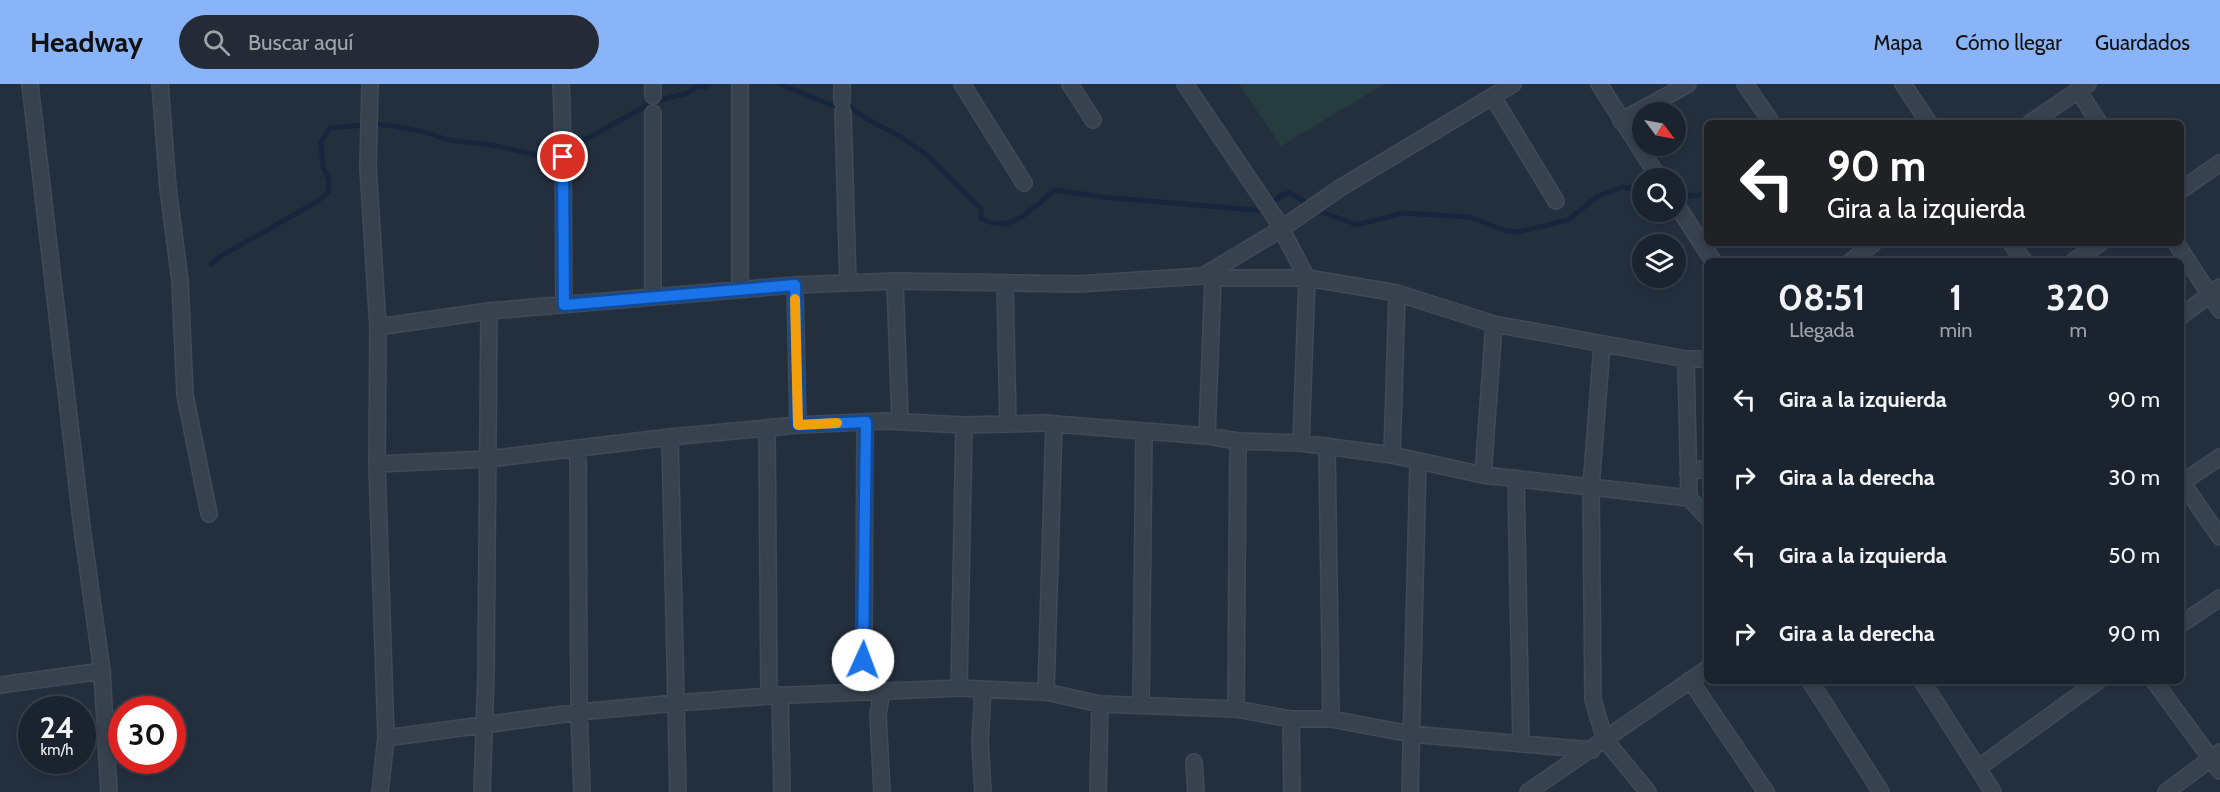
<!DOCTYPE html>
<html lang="es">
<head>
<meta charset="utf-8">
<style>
	:root { --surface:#1b232e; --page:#242b36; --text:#f1f3f6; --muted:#a0a4aa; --line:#39404a; --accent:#8ab4f8 }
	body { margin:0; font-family:Cabin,sans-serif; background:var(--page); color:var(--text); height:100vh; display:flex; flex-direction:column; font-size:22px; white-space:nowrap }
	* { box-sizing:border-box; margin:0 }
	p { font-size:20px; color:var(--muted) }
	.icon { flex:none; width:33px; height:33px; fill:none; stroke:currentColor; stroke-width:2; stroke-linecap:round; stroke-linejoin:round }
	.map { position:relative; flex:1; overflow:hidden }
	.panel { position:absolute; left:1704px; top:174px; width:480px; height:426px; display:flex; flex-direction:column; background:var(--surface); border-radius:9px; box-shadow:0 3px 9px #0003,0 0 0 2px var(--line) }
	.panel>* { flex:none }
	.top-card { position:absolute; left:1704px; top:36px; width:480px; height:126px; border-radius:9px; box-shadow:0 3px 9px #0003,0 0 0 2px var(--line); background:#202124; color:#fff; overflow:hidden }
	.needle { width:39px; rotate:122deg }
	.buttons { position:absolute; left:1632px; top:18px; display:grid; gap:12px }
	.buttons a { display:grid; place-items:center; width:54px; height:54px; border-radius:50%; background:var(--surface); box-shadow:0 3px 9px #0003,0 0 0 2px var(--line); font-size:30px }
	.speed { position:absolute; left:18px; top:612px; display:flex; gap:12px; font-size:30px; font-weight:700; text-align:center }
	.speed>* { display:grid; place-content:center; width:78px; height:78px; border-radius:50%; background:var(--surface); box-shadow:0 3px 9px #0003,0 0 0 2px var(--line); line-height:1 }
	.speed small { font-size:15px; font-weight:400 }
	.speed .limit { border:9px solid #d22; background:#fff; color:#111 }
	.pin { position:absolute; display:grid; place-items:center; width:51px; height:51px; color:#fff; margin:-26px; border:3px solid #fff; border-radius:50%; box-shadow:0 2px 6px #0007 }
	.me { position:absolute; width:66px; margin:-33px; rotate:2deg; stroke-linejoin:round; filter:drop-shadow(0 0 4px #0008) }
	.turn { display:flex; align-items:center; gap:21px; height:126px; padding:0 24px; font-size:27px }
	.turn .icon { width:78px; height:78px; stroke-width:2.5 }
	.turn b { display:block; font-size:42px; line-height:51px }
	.eta { display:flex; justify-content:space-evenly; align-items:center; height:102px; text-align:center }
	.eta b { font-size:36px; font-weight:700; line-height:42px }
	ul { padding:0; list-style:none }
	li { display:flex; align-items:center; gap:18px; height:78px; padding:0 24px }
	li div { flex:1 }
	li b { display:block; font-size:22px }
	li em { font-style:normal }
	header { display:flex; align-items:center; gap:36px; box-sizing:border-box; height:84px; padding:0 30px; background:var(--accent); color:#111 }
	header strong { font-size:28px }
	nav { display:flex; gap:33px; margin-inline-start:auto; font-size:21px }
	.search { width:420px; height:54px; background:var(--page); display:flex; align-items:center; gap:15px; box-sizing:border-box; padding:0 21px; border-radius:33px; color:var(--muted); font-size:22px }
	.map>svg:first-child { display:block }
	.green { fill:#263c3f }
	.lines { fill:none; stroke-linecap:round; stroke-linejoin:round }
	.stream { stroke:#17263c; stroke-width:5 }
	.minor-casing { stroke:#414a57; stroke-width:18 }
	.minor { stroke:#38414e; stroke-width:15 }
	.route-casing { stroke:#114b97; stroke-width:15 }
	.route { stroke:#1a73e8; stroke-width:10 }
	.slow { stroke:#f59e0b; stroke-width:10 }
</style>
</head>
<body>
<header>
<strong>Headway</strong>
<div class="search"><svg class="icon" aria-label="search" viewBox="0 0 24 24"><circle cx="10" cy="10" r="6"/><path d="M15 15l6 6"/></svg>Buscar aquí</div>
<nav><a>Mapa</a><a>Cómo llegar</a><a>Guardados</a></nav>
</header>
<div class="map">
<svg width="2220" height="708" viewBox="0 0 2220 708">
	<rect width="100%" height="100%" fill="#242f3e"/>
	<path class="green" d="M1239,0h145l-103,62z"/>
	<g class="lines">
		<path class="stream" d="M780,0l49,20 23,4 15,11 34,18 27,19 53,53v9c29,18 52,-10 73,-28l49,7 162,14
			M1676,111l21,1 10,-3
			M1273,119l8,-8 9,-2 32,19 35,13 46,-12 67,4 36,14 13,1 49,-12 30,-24 25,-9 19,3
			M211,180l10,-8 97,-55 10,-9 1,-12 -6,-13 -2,-25 9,-14 45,-4 18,2 32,6 23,8 44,5 49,11 38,-13 74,-41 35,-9 9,-7 8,1 5,-3"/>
		<g class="minor-casing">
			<path id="minor" d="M30,0l52,444 20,143 7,121
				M160,0l8,104 12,93 5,114 24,119
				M370,0l-2,83 10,160 -1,137 9,274 -6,54
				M561,0l2,57
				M842,0v17
				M962,0l62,99
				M1070,0l23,36
				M1185,0l91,135 31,59 -6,165
				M1599,0l60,94
				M1745,0l27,39
				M1903,0l26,39
				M2078,6l21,33
				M653,12v-12
				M1493,13l63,104
				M843,28l5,170
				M1621,37l67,-37
				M2030,39l58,-39
				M563,73l1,148
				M2181,106l39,-27
				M1676,120l37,57
				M2011,159l13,18
				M2176,159l44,67
				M1851,177l23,-18
				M2074,177l26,-18
				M1203,192l78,-47 59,-41 173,-104
				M895,197l5,140
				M1005,199l3,140
				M795,201l3,140
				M740,206v-206
				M653,213v-184
				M2181,232l39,-29
				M378,243l111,-16 306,-26 100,-4 182,3 126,-8 10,2h94l90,15 97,31 192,35h21
				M1602,261l-11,142 2,213 12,40 43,52
				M1686,275l3,139 18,19
				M767,345l2,267
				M1207,352l6,-158
				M670,353l8,355
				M1327,362l4,273
				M578,364l1,264 3,80
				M1392,371l5,-162
				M377,380l111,-5 182,-22 128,-12 88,-4 78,4 79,-2 164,13 31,5 63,2 91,12 91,20 206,23
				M1688,389l14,-4 5,2
				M1483,391l11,-151
				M1516,394l5,265
				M2181,397l39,56
				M2181,399l39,-26
				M2181,540l39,-26
				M1690,596l76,112
				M1810,597l71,111
				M1922,597l71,111
				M2154,597l66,90
				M0,601l102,-14
				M959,604l5,-263
				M983,606l-3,53 3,49
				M862,607l2,-49 1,-220
				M1046,608l8,-268
				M780,611l2,97
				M1141,620l3,-272
				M1236,625l2,-268
				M1291,635l1,73
				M386,654l193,-26 97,-9 93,-7 190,-8 87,4 54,12 136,5 55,10h40l80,15 181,16
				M1194,678l2,30
				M1978,684l120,-87
				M482,708l4,-117 3,-364
				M882,708l-4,-77 4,-25
				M1098,708l2,-88
				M1410,708l8,-331
				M1528,708l179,-123
				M2166,708l54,-40"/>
		</g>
		<use href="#minor" class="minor"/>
	</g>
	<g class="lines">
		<g class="route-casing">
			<path id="route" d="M563,73l1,148 231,-20 3,140 68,-3 -3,238"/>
		</g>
		<use href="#route" class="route"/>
		<path class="slow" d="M795,215l3,126 39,-2"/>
	</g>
</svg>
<div class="buttons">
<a><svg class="needle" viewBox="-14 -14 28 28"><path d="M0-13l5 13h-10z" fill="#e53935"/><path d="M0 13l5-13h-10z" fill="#a0a4aa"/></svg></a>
<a><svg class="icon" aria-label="search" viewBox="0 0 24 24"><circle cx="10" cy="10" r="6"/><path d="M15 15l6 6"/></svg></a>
<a><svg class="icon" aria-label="layers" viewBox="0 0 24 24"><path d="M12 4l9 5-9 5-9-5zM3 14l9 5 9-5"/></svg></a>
</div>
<div class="speed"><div>24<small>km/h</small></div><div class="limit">30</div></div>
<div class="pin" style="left:563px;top:73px;background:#d93025"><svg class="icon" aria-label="arrive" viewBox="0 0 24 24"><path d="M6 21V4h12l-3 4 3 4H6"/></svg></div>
<svg class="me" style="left:863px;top:576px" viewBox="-20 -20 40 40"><circle r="19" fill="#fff"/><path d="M0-13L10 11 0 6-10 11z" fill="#1a73e8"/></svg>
<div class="top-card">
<div class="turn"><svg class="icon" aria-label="left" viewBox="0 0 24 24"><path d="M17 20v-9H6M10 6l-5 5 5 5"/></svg><div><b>90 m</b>Gira a la izquierda</div></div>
</div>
<section class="panel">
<div class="eta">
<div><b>08:51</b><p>Llegada</p></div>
<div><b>1</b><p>min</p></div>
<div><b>320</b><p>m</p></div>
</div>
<ul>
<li><svg class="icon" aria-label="left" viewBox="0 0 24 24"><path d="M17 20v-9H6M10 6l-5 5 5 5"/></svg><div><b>Gira a la izquierda</b></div><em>90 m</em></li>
<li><svg class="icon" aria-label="right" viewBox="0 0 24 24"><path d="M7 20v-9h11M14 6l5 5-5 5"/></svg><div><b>Gira a la derecha</b></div><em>30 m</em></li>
<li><svg class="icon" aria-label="left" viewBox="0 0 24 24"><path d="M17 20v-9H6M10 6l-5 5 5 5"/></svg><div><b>Gira a la izquierda</b></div><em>50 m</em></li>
<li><svg class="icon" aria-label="right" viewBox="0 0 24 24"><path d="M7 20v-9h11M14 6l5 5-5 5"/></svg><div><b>Gira a la derecha</b></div><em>90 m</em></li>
</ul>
</section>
</div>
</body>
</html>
